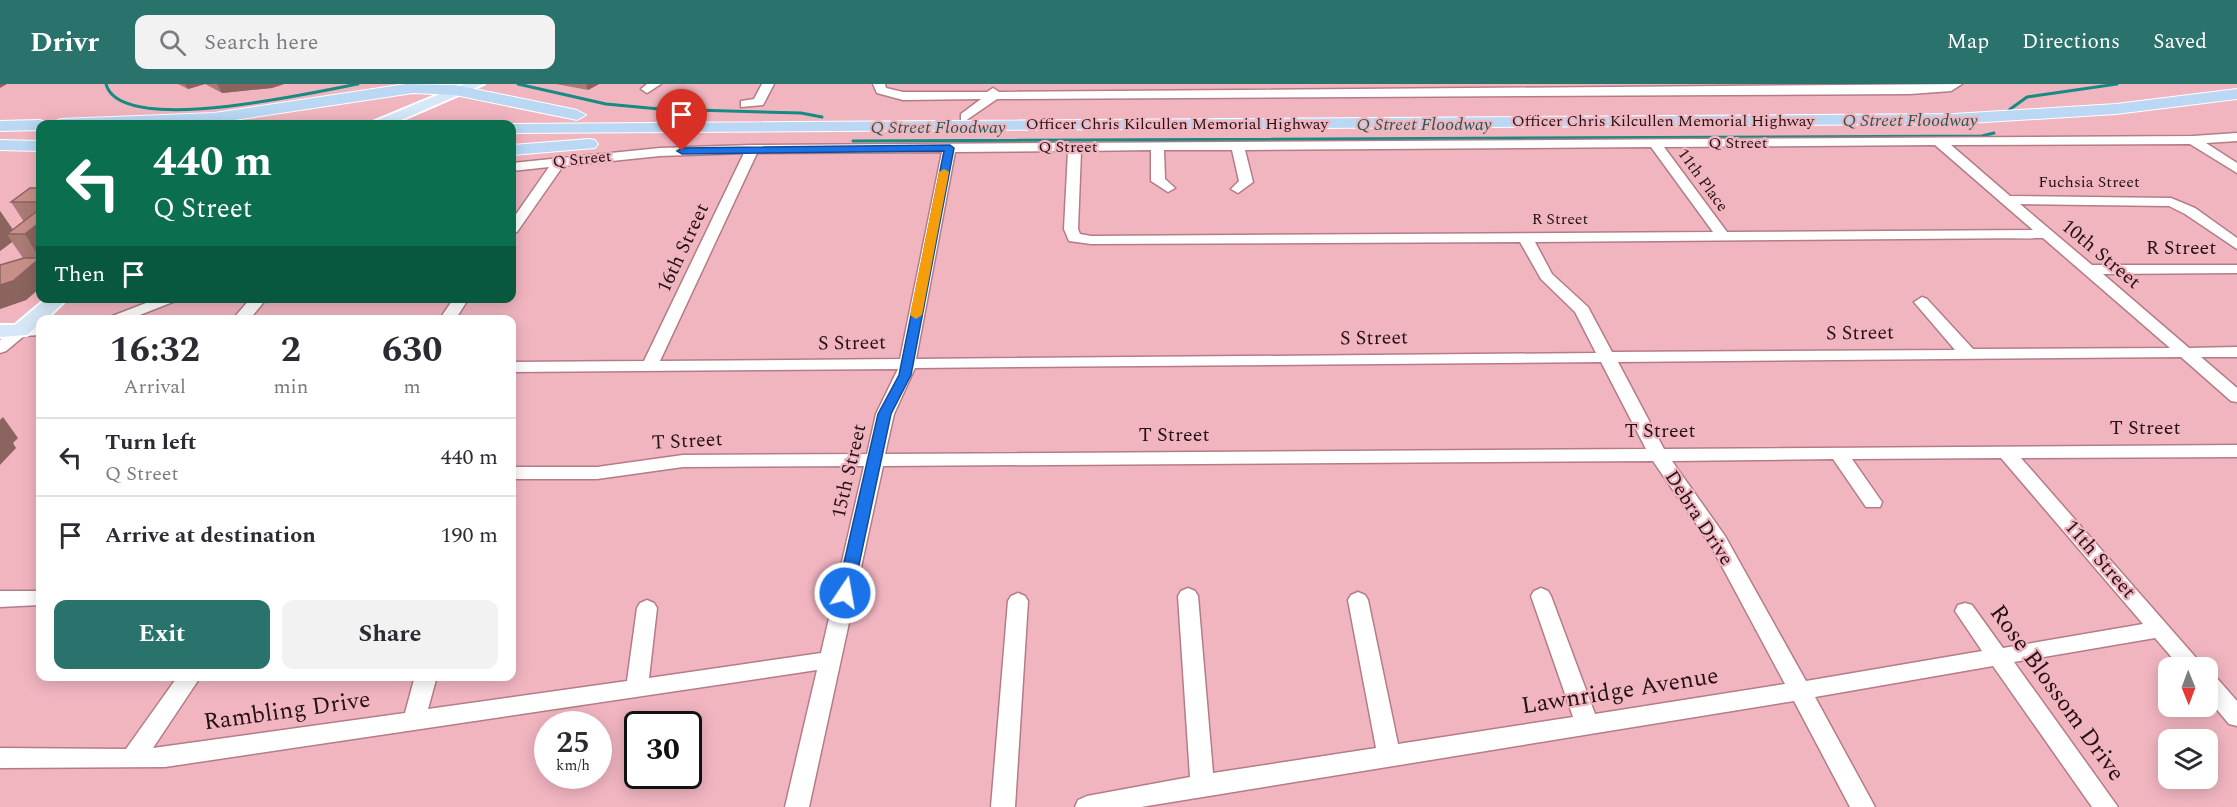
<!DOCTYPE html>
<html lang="en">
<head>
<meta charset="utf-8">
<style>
	:root { --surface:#fff; --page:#f2f2f3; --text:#2b2b33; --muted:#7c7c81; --line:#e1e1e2; --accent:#2a726c }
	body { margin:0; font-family:Spectral,serif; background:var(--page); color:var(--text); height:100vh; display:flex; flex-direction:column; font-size:22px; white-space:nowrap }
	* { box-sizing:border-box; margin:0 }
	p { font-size:20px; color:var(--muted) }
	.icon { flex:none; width:33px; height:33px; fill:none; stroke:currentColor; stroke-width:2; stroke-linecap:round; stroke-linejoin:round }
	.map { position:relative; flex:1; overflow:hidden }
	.details { position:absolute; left:36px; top:231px; width:480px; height:366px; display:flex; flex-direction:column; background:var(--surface); border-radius:12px; box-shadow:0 3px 15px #0003 }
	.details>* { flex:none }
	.hud { position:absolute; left:36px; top:36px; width:480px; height:183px; border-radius:12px; box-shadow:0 3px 15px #0003; background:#0b6e4f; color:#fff; overflow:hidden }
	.needle { width:39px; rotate:179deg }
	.controls { position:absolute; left:2158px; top:573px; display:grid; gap:12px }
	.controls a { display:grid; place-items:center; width:60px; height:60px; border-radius:12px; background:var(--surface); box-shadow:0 3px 15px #0003; font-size:30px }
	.speed { position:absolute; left:534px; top:627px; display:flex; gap:12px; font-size:30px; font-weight:700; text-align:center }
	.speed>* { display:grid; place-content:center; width:78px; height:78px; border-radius:50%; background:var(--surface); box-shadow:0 3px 15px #0003; line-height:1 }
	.speed small { font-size:15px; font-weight:400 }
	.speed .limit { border:3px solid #111; border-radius:9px; background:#fff; color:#111 }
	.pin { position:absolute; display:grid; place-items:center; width:51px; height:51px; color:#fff; margin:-62px -26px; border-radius:50% 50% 50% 0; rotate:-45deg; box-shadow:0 0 6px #0007 }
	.pin .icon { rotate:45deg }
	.me { position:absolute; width:66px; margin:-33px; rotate:12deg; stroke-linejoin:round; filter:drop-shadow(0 0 4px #0008) }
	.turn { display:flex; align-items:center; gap:21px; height:126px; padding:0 18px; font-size:27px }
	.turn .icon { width:78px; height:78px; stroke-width:2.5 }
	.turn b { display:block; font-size:42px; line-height:51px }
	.then { display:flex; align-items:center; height:57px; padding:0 18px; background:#0003; gap:12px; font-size:22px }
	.eta { display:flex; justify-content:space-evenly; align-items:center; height:102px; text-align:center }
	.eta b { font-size:36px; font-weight:700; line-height:42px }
	.action { display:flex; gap:12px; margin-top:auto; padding:12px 18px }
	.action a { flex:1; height:69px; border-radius:12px; background:var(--accent); color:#fff; font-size:24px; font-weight:700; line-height:69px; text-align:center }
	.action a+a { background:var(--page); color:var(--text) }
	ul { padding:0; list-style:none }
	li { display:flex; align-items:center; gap:18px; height:78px; padding:0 18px; border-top:2px solid var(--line) }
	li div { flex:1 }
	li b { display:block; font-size:22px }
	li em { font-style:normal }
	header { display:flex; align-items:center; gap:36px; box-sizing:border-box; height:84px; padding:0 30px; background:var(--accent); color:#fff }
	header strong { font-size:28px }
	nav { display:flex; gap:33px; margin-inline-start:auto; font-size:21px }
	.search { width:420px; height:54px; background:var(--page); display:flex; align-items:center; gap:15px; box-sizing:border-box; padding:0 21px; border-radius:12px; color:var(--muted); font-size:22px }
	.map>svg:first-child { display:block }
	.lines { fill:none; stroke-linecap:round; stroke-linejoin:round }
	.stream { stroke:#148b83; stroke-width:3 }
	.minor-casing { stroke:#b47c87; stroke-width:3 }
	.major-casing { stroke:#fff; stroke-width:4 }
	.highway-casing { stroke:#fff; stroke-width:2 }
	.minor { fill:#fff; fill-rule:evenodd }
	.major { fill:#d6e8f8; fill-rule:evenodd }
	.highway { fill:#bad8f4; fill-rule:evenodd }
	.wall { fill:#ab7b75 }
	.shaded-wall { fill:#8b645f }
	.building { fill:#c78f88; stroke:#8b645f; stroke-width:1.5 }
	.route { fill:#1a73e8; stroke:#114b97; stroke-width:1.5 }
	.slow { fill:#f59e0b }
	.labels { text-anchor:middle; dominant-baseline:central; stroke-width:4.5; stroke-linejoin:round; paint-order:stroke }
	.far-street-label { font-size:16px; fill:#261216; stroke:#f1b5c0 }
	.far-water-label { font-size:18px; font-style:italic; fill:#1f5b56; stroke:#f1b5c0 }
	.street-label { font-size:20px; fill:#261216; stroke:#f1b5c0 }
	.near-street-label { font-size:24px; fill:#261216; stroke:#f1b5c0 }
</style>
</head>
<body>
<header>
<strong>Drivr</strong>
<div class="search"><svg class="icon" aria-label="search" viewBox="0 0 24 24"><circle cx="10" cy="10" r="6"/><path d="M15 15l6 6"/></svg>Search here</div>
<nav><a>Map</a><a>Directions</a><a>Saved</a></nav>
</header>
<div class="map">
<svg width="2237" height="723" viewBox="0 0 2237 723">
	<rect width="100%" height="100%" fill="#f1b5c0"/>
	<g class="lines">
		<path class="stream" d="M106,0c15,54 211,7 252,0
			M518,0l88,20 53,5 142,4 21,4
			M2009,26l18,-13 90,-13
			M853,57l1129,-5 12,-3"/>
		<g class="minor-casing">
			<path id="minor" d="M647,0h14l-14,9 -6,-4z
				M762,0h12l-11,21 -22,2v-6l13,-2z
				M873,0h12l1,4 17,4h84l6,-4 6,4 963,-8 -11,7 -41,3 -913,5 -32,22 -4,-1v-6l20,-15 -78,1 -26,-7z
				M2237,49v8l-31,2 31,20v10l-47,-29 -239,1 59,51 161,2 24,10 42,30v11l-52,-35 -16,-8 -149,-2 72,61h145v8l-134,1 86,74 48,-1v10h-36l36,31v14l-6,-1 -50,-44 -563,5 46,87 573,-4v12l-216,1 184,210h-24l-26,-30 -141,24 104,145h-26l-99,-141 -178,31 60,110h-25l-56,-106 -653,106h-66l3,-7 9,-4 103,-19 -12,-181 3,-5 7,-3 7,3 3,5 15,177 163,-25 -28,-148 3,-5 7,-3 7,3 3,5 30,144 175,-27 -42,-121 3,-5 7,-3 7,3 3,5 44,118 190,-30 -75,-140 -57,-83 -770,5 -74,341h-24l32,-137 -652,97 -165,1v-20l126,1 52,-73h23l-48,72 252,-35 10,-37h22l-9,33 199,-28 10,-73 3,-5 7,-3 7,3 3,5 -8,70 172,-25 43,-187 -181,1 -86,12h-85v-12h85l86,-12 184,-1 9,-40 22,-45 -386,3v-10l132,-1 100,-208 -84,3 -97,10 -46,66 -5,1v-13l37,-53 -37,4v-8l148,-15 92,-3 1441,-9zM1935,61l98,85 -306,2 -63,-85zM1651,63l62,85 -622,4 -11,-2 -2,-5 3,-78 70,-1v31l17,11 7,-4 -10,-9 -1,-29h68l7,31 -8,8 7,4 15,-11 -8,-32zM1068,67l-4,78 5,12 22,3 429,-2 21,37 34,33 21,41 -680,6 39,-207zM942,68l-42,207 -240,2 97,-208zM2043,154l127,110 -197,1 -46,-50 -5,-2 -8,5 41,48 -343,2 -24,-45 -36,-33 -17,-32zM1601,278l45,87 -761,5 9,-40 21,-46zM2001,374l142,166 -140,24 -31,-43 -7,-2 -7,2 -3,6 27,40 -176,30 -81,-145 -53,-75 161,-2 33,48h14l2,-5 -30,-43z
				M159,214h24l-56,22h-25z
				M251,214h16l-18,22h-17z
				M454,214h15l-14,22h-16z
				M40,241v10l-16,1 -18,15 -6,2v-13l14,-12z
				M0,507h40v14l-40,2z
				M1018,509l7,3 3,5 -13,206h-24l17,-206 3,-5z
				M2208,590l8,3 21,24v25l-8,-2 -21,-25z"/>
		</g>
		<g class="major-casing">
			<path id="major" d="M464,0h20l-92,40h-20l3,-3z
				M47,214h21l-23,22h-5v4l-13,11 -27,2v-12h15z"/>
		</g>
		<g class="highway-casing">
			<path id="highway" d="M406,0l49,1 122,25 9,5 -9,5 -122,-25 -42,-2 -199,30 -163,1 9,-5 154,-6z
				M2237,5v10l-121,15 -163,10 -1441,9v-9h-6l1447,-10 163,-10z
				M40,36l8,4h-8v6l-40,1v-10z
				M589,55l6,1 3,4 -3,4 -83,7v-10z
				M0,56l40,1v10l-40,-1z"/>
		</g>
		<use href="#minor" class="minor"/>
		<use href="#major" class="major"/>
		<use href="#highway" class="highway"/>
	</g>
	<path class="wall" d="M178,0h106l-12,4 -50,5 -17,-9 -17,5z
		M556,0h76h-33l-11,6z
		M40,104v100l-14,12 -26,9v-44l23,-7 -11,-16 -12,9v-40l13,19 11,-8 -13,-20z"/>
	<path class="shaded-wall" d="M0,0h7l-7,4z
		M185,0h20l-17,5z
		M217,0h67l-12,4 -50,5z
		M586,0h13l-11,6z
		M0,127l16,23h-9l5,8 -12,9z
		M40,138v66l-14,12 -26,9v-24l40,-26 -15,-25z
		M3,333l15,21 -5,5 3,5 -16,17v-45z"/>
	<path class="building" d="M30,104h10v14h-29z
		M40,125v13l-15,12h-18z
		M24,174h16l-27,23 -13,4v-20z"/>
	<path class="route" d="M950,61l4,3 -43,227 -20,39 -38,179 -8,6 -8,-6 41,-179 21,-39 45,-224 -262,3 -5,-3 5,-3z"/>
	<path class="slow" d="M944,85l5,3 -27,143 -6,4 -6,-4 29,-143z"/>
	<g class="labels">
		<g class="far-street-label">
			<text x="1663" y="37">Officer Chris Kilcullen Memorial Highway</text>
			<text x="1177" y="40">Officer Chris Kilcullen Memorial Highway</text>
			<text x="1738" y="59">Q Street</text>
			<text x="1068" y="63">Q Street</text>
			<text transform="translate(582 75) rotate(-6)">Q Street</text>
			<text transform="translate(1703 96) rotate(54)">11th Place</text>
			<text x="2089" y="98">Fuchsia Street</text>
			<text x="1560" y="135">R Street</text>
		</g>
		<g class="far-water-label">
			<text x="1910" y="36">Q Street Floodway</text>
			<text x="1424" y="40">Q Street Floodway</text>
			<text x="938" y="43">Q Street Floodway</text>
		</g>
		<g class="street-label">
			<text transform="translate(683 164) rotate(-65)">16th Street</text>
			<text x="2181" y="164">R Street</text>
			<text transform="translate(2101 170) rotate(40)">10th Street</text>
			<text transform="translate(1860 249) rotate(-1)">S Street</text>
			<text transform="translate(1374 254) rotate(-1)">S Street</text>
			<text transform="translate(852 259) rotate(-1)">S Street</text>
			<text x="2145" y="344">T Street</text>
			<text x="1660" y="347">T Street</text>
			<text x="1174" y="351">T Street</text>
			<text transform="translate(687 357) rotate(-3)">T Street</text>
			<text transform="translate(849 387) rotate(-77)">15th Street</text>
			<text transform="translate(1699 434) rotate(57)">Debra Drive</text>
			<text transform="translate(2100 475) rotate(49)">11th Street</text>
		</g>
		<g class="near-street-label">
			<text transform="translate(1620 607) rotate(-9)">Lawnridge Avenue</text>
			<text transform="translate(2057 609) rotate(54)">Rose Blossom Drive</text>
			<text transform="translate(287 627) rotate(-8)">Rambling Drive</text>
		</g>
	</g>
</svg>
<div class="controls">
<a><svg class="needle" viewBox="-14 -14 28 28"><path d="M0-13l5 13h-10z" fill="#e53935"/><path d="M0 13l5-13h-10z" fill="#7c7c81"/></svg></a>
<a><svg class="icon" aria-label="layers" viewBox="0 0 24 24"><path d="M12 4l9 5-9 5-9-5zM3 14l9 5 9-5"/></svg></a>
</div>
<div class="speed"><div>25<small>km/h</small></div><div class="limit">30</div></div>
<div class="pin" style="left:682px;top:67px;background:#d93025"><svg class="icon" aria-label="arrive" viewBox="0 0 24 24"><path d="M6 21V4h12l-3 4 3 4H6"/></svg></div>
<svg class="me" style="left:845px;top:509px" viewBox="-20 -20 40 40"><circle r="17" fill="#1a73e8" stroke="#fff" stroke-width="3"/><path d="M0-11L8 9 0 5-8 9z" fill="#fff"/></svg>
<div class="hud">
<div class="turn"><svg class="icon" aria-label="left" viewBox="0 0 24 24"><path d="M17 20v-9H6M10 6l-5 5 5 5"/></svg><div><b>440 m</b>Q Street</div></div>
<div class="then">Then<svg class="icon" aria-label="arrive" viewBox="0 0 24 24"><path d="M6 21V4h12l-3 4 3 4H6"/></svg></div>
</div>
<section class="details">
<div class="eta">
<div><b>16:32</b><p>Arrival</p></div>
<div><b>2</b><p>min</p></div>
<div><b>630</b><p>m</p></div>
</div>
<ul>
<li><svg class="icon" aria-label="left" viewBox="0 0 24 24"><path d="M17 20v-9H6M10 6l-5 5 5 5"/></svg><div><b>Turn left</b><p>Q Street</p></div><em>440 m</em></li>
<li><svg class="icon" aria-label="arrive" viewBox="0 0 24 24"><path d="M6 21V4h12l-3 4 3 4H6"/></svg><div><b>Arrive at destination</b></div><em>190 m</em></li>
</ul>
<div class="action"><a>Exit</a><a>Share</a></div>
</section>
</div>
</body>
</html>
